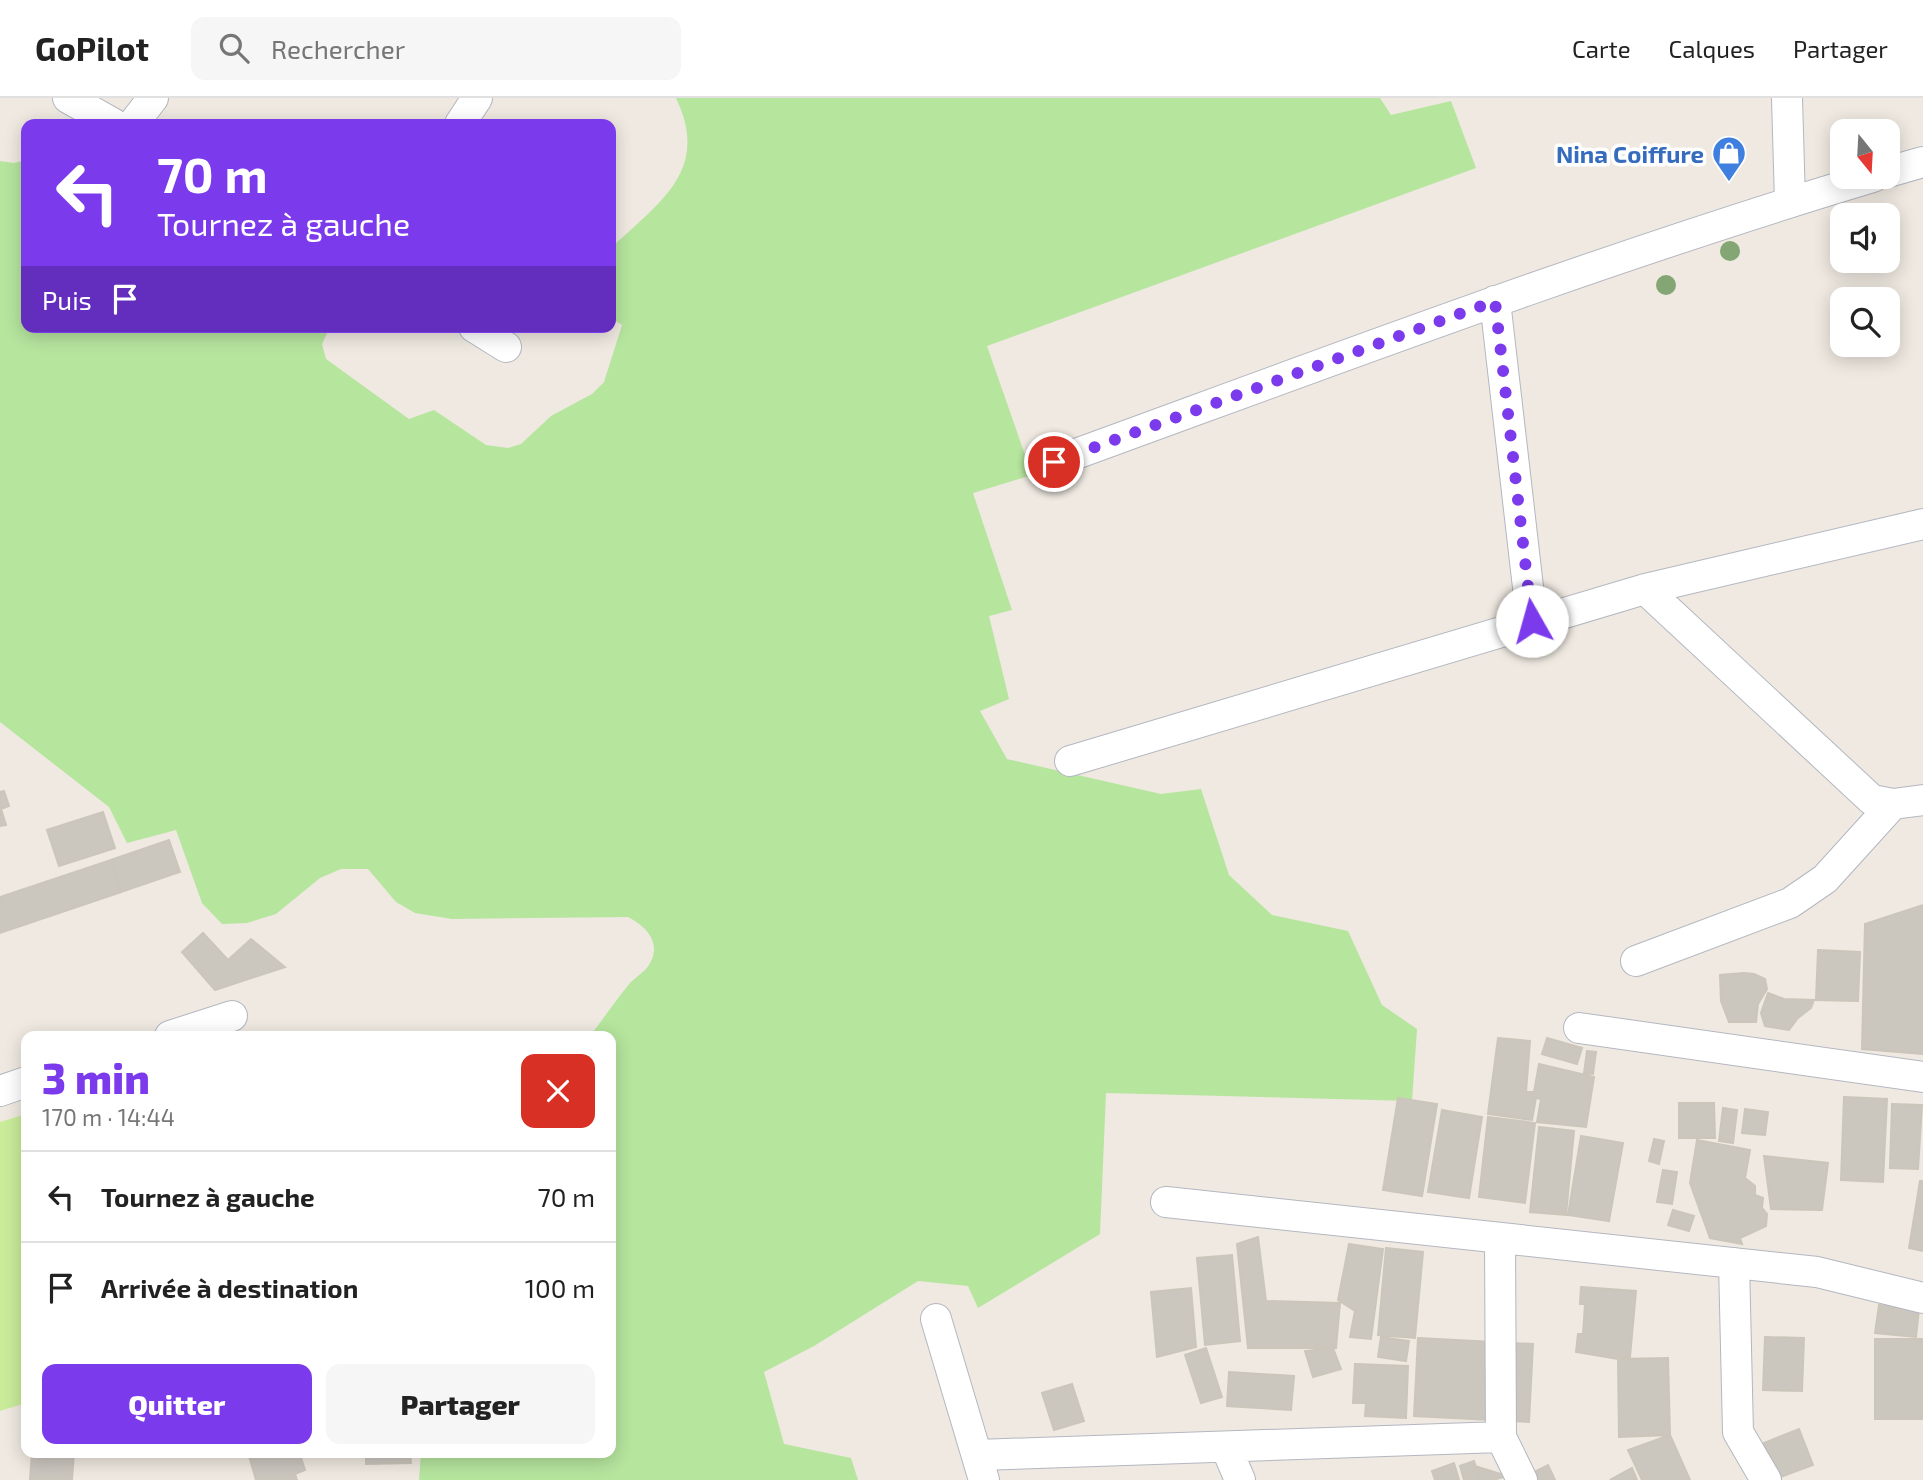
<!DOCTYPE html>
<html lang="fr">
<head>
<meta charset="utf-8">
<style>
	:root { --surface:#fff; --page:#f6f6f6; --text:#222; --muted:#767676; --line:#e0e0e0; --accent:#7c3aed }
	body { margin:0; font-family:"Exo 2",sans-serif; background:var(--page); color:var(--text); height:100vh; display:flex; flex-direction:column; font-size:26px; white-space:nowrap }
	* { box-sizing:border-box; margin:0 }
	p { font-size:23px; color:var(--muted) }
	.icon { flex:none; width:38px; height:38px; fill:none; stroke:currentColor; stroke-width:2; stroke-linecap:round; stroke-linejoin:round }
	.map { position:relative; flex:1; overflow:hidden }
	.drawer { position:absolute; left:21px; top:933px; width:595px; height:427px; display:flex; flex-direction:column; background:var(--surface); border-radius:14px; box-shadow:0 4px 18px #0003 }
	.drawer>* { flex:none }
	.hud { position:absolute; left:21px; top:21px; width:595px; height:214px; border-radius:14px; box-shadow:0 4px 18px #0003; background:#7c3aed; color:#fff; overflow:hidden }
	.needle { width:46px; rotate:162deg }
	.controls { position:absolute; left:1830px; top:21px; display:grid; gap:14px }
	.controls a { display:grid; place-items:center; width:70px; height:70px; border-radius:14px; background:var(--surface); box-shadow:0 4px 18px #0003; font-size:35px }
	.pin { position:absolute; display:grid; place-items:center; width:60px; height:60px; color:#fff; margin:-30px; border:4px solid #fff; border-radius:50%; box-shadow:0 2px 7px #0007 }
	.me { position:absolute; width:77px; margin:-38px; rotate:353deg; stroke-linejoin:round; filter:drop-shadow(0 0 5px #0008) }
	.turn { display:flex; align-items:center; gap:24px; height:147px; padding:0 21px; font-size:32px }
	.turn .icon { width:91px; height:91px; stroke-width:2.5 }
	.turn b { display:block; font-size:49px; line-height:60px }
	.then { display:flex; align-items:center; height:66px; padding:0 21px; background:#0003; gap:14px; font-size:26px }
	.round { display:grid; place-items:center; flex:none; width:74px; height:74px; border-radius:14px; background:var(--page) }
	.summary { display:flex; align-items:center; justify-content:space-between; height:119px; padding:0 21px }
	h1 { font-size:42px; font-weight:800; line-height:52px; color:var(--accent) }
	.button { display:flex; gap:14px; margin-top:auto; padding:14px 21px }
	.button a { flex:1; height:80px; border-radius:14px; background:var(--accent); color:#fff; font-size:28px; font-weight:800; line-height:80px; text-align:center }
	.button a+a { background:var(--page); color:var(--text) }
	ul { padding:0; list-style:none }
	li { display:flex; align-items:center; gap:21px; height:91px; padding:0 21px; border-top:2px solid var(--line) }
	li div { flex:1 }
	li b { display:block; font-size:26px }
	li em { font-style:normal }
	header { display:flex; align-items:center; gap:42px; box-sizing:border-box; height:98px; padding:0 35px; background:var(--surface); border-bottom:2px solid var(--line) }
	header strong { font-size:33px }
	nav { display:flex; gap:38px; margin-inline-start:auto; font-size:24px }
	.search { width:490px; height:63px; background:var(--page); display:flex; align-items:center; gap:18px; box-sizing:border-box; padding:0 24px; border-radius:14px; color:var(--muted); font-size:26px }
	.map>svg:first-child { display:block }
	.green { fill:#b6e59e }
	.pitch { fill:#c9ec9a }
	.building { fill:#cbc7bf; stroke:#cbc5ba; stroke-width:2 }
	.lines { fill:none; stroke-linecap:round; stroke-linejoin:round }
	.street-casing { stroke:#b4b7c1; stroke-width:32 }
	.street { stroke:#fff; stroke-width:30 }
	.tree { fill:#84a574 }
	.route { stroke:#7c3aed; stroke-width:12; stroke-dasharray:0 21.6 }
	.labels { text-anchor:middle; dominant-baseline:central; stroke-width:7; stroke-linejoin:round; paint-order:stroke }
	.shop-label { font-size:24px; font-weight:bold; fill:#366cbe; stroke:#fff; text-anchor:end }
</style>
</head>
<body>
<header>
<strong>GoPilot</strong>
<div class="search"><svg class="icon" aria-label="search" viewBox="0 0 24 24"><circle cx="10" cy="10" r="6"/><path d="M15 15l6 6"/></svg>Rechercher</div>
<nav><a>Carte</a><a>Calques</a><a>Partager</a></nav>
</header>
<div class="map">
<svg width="1923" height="1382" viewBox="0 0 1923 1382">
	<rect width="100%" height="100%" fill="#efe9e1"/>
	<path class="green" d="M676,0h704l11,17 60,-14 25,67 -489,178 45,129 -59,18 39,117 -23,6 20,83 -29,12 27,48 154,35 40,-5 28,86 43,40 76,16 34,74 35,24 -5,72 -306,-8 -6,141 -122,74 -10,-22 -50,-5 -104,65 -50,26 20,72 67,14 7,22h-439l2,-27 190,-1v-416h-21c13,-17 26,-36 40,-53 5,-5 11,-9 16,-14 18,-23 3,-41 -18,-52l-176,2 -37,-6 -19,-11 -28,-33h-27l-21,9 -44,36 -29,9 -25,1 -20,-21 -26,-73 -49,13 -18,-36 -109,-85v-561l14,2 12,-3v167h304l-8,17 4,15 83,60 25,-9 52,35 22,3 13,-4 30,-28 41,-22 12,-12 18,-57 -11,-7v-70c48,-46 100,-77 65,-150z"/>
	<path class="pitch" d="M26,1016v289l-26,8v-289z"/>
	<path class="building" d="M4,693l5,15 -8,3 5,16 -6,1v-34z
		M103,714l12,36 -56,18 -12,-36z
		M169,742l11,32 -59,20 -10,-32z
		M111,762l10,32 -121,41v-36z
		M1923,807v149l-61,-5 3,-125z
		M203,835l25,27 23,-21 34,28 -70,23 -33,-38z
		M1818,852l42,2 -2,49 -42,-1z
		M1744,875l10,1 11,5 2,10 -9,15 -2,18h-27l-8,-21 -1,-26z
		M1768,895l16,6 30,1 -3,8 -13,10 -9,12 -24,-4 -4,-13z
		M1498,940l32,3 -4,51h8l5,-28 55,13 -8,50 -49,-5 4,-23 -5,-1 -4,22 -44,-6z
		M1547,940l35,10 -5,16 -35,-10z
		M1587,953l9,1 -3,22 -9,-1z
		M1844,999l43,2 -4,83 -42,-2z
		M1398,1000l39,6 -15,92 -39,-6z
		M1679,1005h35l1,35h-36z
		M1892,1006l30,1 -4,64 -28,-1z
		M1723,1010l14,2 -4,33 -14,-2z
		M1745,1011l23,3 -3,23 -23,-2z
		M1442,1012l40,7 -13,81 -41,-6z
		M1488,1019l47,6 -10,80 -46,-6z
		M1539,1029l35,4 -8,84 -36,-3z
		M1581,1038l42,7 -14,78 -41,-6z
		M1654,1041l10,2 -5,23 -10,-3z
		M1697,1042l53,10 -5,28 10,8v9l8,3 -1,10 5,6 -1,12 -26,12 2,6 -32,-6 -20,-55z
		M1764,1058l64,7 -6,47 -51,-1z
		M1663,1072l14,2 -5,32 -15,-2z
		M1920,1083h3v70l-14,-3z
		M1673,1112l21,6 -5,15 -21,-6z
		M1258,1139l8,64 74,2 -4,45h-88l-11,-104z
		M1349,1146l34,5 -12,90 -21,-2 5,-26 -17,-11z
		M1386,1150l37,4 -8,86 -37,-3z
		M1232,1157l8,86 -35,4 -8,-87z
		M1581,1189l55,4 -6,66 -12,2 -42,-7 2,-18h5l2,-30h-5z
		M1191,1190l5,59 -39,10 -6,-65z
		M1879,1207l40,4 -3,28 -41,-4z
		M1381,1239l28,4 -3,20 -28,-4z
		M1765,1239l39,1 -2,53 -39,-1z
		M1418,1240l115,6 -4,78 -115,-6z
		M1875,1241h47v80h-47z
		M1206,1250l16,49 -21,6 -16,-48z
		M1333,1250l8,21 -28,8 -8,-26z
		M1668,1260l2,77 -51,2 -1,-78z
		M1355,1266l53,2 -2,52 -41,-2 1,-13h-13z
		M1229,1274l65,4 -3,34 -64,-4z
		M1072,1286l12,37 -30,9 -12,-37z
		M1799,1331l14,36 -35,13 -14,-35z
		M1670,1337l20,45h-48l-14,-30z
		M32,1354h42l-2,28h-42z
		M248,1354h51l6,18 -10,4 2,6h-41z
		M366,1354h44l1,11 -45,1z
		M1474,1363l6,19h-16l-4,-14z
		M1454,1365l5,17h-24l-3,-9z
		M1548,1367l7,15h-37z
		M1478,1369l29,9 -14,4h-12z
		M1632,1370l5,12h-27z"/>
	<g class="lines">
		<g class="street-casing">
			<path id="street" d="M68,0l46,26
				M1787,0l3,104
				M133,26l20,-26
				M460,26l17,-26
				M1888,74l35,-10
				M1495,203l37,321
				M474,229l32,20
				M1054,364c272,-99 542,-202 819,-285
				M1645,491l227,211 21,4 30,-4
				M1070,663l575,-172 278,-65
				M1636,863l154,-58 35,-24 68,-75
				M1579,930l344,49
				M170,938l62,-20
				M0,993l26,-9
				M1166,1104l651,70 106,26
				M1500,1140l1,199 21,43
				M1734,1165l4,169 28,48
				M936,1221l48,161
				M1226,1349l14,33
				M978,1357l523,-18"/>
		</g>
		<use href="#street" class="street"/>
	</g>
	<g class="tree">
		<circle cx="1730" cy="153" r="10"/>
		<circle cx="1666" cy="187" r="10"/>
	</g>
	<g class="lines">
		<path class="route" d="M1054,364l441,-161 37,320"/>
	</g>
	<defs>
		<g id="shop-pin" transform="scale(1.75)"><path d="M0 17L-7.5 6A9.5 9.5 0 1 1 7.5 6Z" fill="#3f7fe0" stroke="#fff"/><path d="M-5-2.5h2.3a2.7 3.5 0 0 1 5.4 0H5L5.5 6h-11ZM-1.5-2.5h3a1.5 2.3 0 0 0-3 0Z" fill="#fff"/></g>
	</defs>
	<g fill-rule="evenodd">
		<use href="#shop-pin" x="1729" y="55"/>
	</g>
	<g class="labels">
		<g class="shop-label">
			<text x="1704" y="55">Nina Coiffure</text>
		</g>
	</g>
</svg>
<div class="controls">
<a><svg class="needle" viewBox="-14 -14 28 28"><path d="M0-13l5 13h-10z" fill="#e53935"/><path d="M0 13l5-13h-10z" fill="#767676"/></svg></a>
<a><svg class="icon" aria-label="sound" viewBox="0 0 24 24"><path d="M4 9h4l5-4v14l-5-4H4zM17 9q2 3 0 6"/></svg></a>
<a><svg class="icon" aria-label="search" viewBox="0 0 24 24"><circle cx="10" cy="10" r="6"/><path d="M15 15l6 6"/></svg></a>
</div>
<div class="pin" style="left:1054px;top:364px;background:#d93025"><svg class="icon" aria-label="arrive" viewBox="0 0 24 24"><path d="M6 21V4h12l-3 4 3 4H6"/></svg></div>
<svg class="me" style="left:1532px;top:523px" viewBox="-20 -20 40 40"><circle r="19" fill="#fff"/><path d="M0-13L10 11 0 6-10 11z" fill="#7c3aed"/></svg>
<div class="hud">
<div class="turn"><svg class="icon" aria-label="left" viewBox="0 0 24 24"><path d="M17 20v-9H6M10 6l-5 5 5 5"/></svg><div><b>70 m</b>Tournez à gauche</div></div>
<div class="then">Puis<svg class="icon" aria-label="arrive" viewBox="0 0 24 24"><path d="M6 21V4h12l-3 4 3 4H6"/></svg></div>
</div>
<section class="drawer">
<div class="summary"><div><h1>3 min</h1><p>170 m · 14:44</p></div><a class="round" style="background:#d93025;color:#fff"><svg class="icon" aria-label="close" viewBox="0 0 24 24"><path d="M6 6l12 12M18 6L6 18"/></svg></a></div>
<ul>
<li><svg class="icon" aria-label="left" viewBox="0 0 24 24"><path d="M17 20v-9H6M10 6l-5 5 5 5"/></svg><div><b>Tournez à gauche</b></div><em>70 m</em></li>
<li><svg class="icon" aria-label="arrive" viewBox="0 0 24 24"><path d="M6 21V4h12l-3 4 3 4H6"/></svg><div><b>Arrivée à destination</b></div><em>100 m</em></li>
</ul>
<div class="button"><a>Quitter</a><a>Partager</a></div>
</section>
</div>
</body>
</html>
